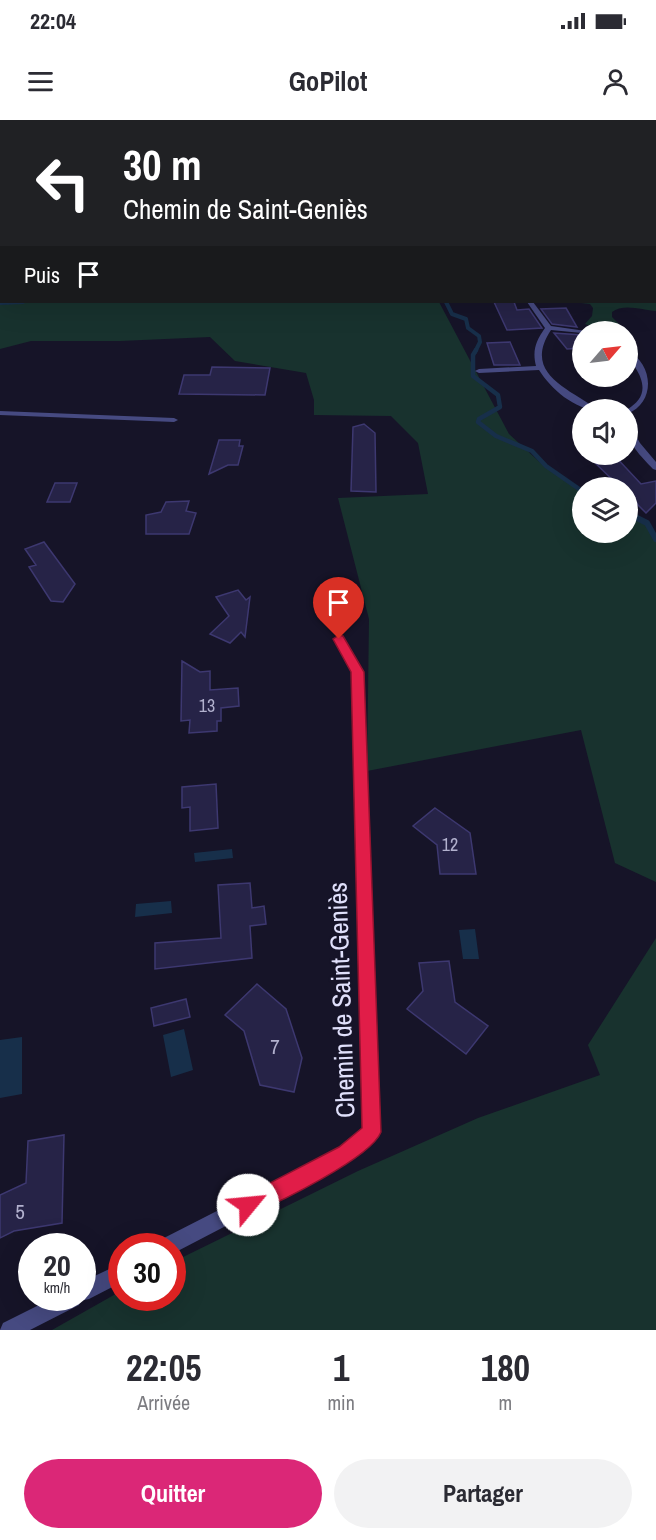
<!DOCTYPE html>
<html lang="fr">
<head>
<meta charset="utf-8">
<style>
	:root { --surface:#fff; --page:#f2f2f3; --text:#2b2b33; --muted:#7c7c81; --accent:#db2777 }
	body { margin:0; font-family:"Archivo Narrow",sans-serif; background:var(--page); color:var(--text); height:100vh; display:flex; flex-direction:column; font-size:22px; white-space:nowrap }
	* { box-sizing:border-box; margin:0 }
	p { font-size:20px; color:var(--muted) }
	.icon { flex:none; width:33px; height:33px; fill:none; stroke:currentColor; stroke-width:2; stroke-linecap:round; stroke-linejoin:round }
	.map { position:relative; height:1210px; overflow:hidden }
	.drawer { display:flex; flex-direction:column; background:var(--surface); flex:1 }
	.drawer>* { flex:none }
	.guide { position:absolute; left:0px; top:0px; width:657px; height:183px; box-shadow:0 6px 24px #0002; background:#202124; color:#fff; overflow:hidden }
	.needle { width:39px; rotate:62deg }
	.buttons { position:absolute; left:572px; top:201px; display:grid; gap:12px }
	.buttons a { display:grid; place-items:center; width:66px; height:66px; border-radius:50%; background:var(--surface); box-shadow:0 6px 24px #0002; font-size:30px }
	.speed { position:absolute; left:18px; top:1113px; display:flex; gap:12px; font-size:30px; font-weight:700; text-align:center }
	.speed>* { display:grid; place-content:center; width:78px; height:78px; border-radius:50%; background:var(--surface); box-shadow:0 6px 24px #0002; line-height:1 }
	.speed small { font-size:15px; font-weight:400 }
	.speed .limit { border:9px solid #d22; background:#fff; color:#111 }
	.pin { position:absolute; display:grid; place-items:center; width:51px; height:51px; color:#fff; margin:-62px -26px; border-radius:50% 50% 50% 0; rotate:-45deg; box-shadow:0 0 6px #0007 }
	.pin .icon { rotate:45deg }
	.me { position:absolute; width:66px; margin:-33px; rotate:62deg; stroke-linejoin:round; filter:drop-shadow(0 0 4px #0008) }
	.turn { display:flex; align-items:center; gap:21px; height:126px; padding:0 24px; font-size:27px }
	.turn .icon { width:78px; height:78px; stroke-width:2.5 }
	.turn b { display:block; font-size:42px; line-height:51px }
	.then { display:flex; align-items:center; height:57px; padding:0 24px; background:#0003; gap:12px; font-size:22px }
	.eta { display:flex; justify-content:space-evenly; align-items:center; height:102px; text-align:center }
	.eta b { font-size:36px; font-weight:800; line-height:42px }
	.cta { display:flex; gap:12px; margin-top:auto; padding:12px 24px }
	.cta a { flex:1; height:69px; border-radius:36px; background:var(--accent); color:#fff; font-size:24px; font-weight:800; line-height:69px; text-align:center }
	.cta a+a { background:var(--page); color:var(--text) }
	.status { display:flex; justify-content:space-between; align-items:center; height:42px; padding:0 30px; background:var(--surface); direction:ltr }
	.status svg { height:16px; fill:currentColor }
	header { display:flex; justify-content:space-between; align-items:center; height:78px; padding:0 24px; background:var(--surface); font-size:27px; font-weight:800 }
	.map>svg:first-child { display:block }
	.green { fill:#18322e }
	.water { fill:#172f4a }
	.lines { fill:none; stroke-linecap:round; stroke-linejoin:round }
	.stream-far2 { stroke:#172f4a; stroke-width:4 }
	.stream-far1 { stroke:#172f4a; stroke-width:4.5 }
	.stream { stroke:#172f4a; stroke-width:6 }
	.building { fill:#262347; stroke:#3d3870; stroke-width:1.5 }
	.lane { fill:#464a81; fill-rule:evenodd }
	.street { fill:#464a81; fill-rule:evenodd }
	.secondary { stroke:#838cee; stroke-width:12 }
	.route { fill:#e11d48; stroke:#92132f; stroke-width:1.5 }
	.labels { text-anchor:middle; dominant-baseline:central; stroke-width:4.5; stroke-linejoin:round; paint-order:stroke }
	.number-label { font-size:18px; fill:#b2b1ce }
	.near-number-label { font-size:21px; fill:#b2b1ce }
	.near-street-label { font-size:26px; fill:#e0e0fb; stroke:#161428 }
</style>
</head>
<body>
<div class="status"><b>22:04</b><svg viewBox="0 0 49 12"><path d="M0 12V9h3v3zM5 12V6h3v6zM10 12V3h3v9zM15 12V0h3v12zM26 1h20v11H26zM47 4h2v5h-2z"/></svg></div>
<header><svg class="icon" aria-label="menu" viewBox="0 0 24 24"><path d="M4 6h16M4 12h16M4 18h16"/></svg>GoPilot<svg class="icon" aria-label="person" viewBox="0 0 24 24"><circle cx="12" cy="8" r="4"/><path d="M4 21q1-7 8-7t8 7"/></svg></header>
<div class="map">
<svg width="656" height="1210" viewBox="0 0 656 1210">
	<rect width="100%" height="100%" fill="#161428"/>
	<path class="green" d="M656,173v18c-13,-1 -33,-8 -44,1v5l14,14h-22l-19,-7 7,-8 1,-8 -3,-4 -18,-2h84z
		M23,182h416l70,132 36,33 37,24v41h45v-18l17,8 12,19v341l-41,-19 -34,-133 -214,41 2,-152 -31,-121 90,-4 -10,-51 -27,-27 -77,-1v-15l-8,-27 -71,-12 -25,-24 -90,4h-89l-31,8v-44z
		M656,818v392h-604l69,-39 1,7h50l1,-36 4,-2 181,-89 120,-53 122,-43 -12,-30z"/>
	<path class="water" d="M232,729l1,9 -38,4 -1,-9z
		M171,781l1,12 -37,4 1,-13z
		M475,809l4,30h-16l-4,-29z
		M184,909l9,41 -22,7 -8,-42z
		M22,917v57l-22,4v-58z"/>
	<g class="lines">
		<path class="stream-far2" d="M446,182l6,12 14,5 2,9 11,8 1,6 -5,10
			M0,183l23,-1"/>
		<path class="stream-far1" d="M476,230l-3,5v21l25,19 2,12 -21,12 -1,3 18,14 36,15 14,15 36,25
			M627,393l7,3"/>
		<path class="stream" d="M631,395l16,8 9,16"/>
	</g>
	<path class="building" d="M494,182h20l3,8 12,-1 13,19 -35,2z
		M566,188l11,19 -25,-3 -11,-15z
		M554,213l28,2v13l-15,1z
		M510,222l10,23h-26l-7,-22z
		M212,247l58,1 -5,27 -86,-1 5,-19h26z
		M364,304l11,9 1,59 -25,-1 2,-64z
		M219,320h21l-1,6h4l-5,19h-10l-19,9z
		M613,334l28,30 15,-3v22l-10,10 -19,-19v-6h-6l-31,-30z
		M55,363h22l-7,19h-23z
		M189,381l-3,10 10,2 -7,21h-43v-19l15,-3 5,-10z
		M44,422l31,42 -12,18 -12,-1 -22,-34 7,-2 -11,-16z
		M238,470l8,10 4,-3 -5,40 -4,-5 -11,11 -20,-9 19,-18 -13,-19z
		M182,541l18,11 10,-1v19l28,-2 1,18 -18,2v13h-4v10l-28,2 1,-13 -9,1z
		M216,664l2,44 -28,3v-24l-8,1v-21z
		M435,688l35,25 6,41h-36l-3,-29 -24,-19z
		M250,763l2,25 12,-2 2,18 -16,2 2,32 -97,11v-26l66,-5 -3,-53z
		M449,841l6,41 33,24 -22,28 -59,-45 16,-18 -4,-28z
		M257,864l29,25 16,49 -8,34 -34,-7 -16,-54 -19,-16z
		M186,879l4,18 -36,9 -3,-18z
		M64,1015l-2,88 -48,8 -14,7v-43l26,-12 2,-42z"/>
	<g class="lines">
		<path class="lane" d="M0,291l174,7 4,2 -4,2 -174,-7z"/>
		<path class="street" d="M171,0h5l-7,2z
			M244,0h4l-5,2z
			M0,136h2v4h-2z
			M527,182h6l18,24 42,6h-11v1l-31,-3c-29,44 18,58 47,80 -23,0 -47,-21 -59,-40l-60,3 -4,-2 4,-2 57,-3c-4,-16 0,-25 9,-38z
			M627,230c27,14 29,53 0,64l-1,-4c19,-11 21,-24 9,-43 -4,-6 -8,-9 -8,-17z
			M627,305l3,1 10,17 16,19v8l-3,-1c-12,-13 -26,-25 -26,-44z
			M339,515l4,1 21,36 16,460 -2,6 -26,22 -180,94v-8h-12l2,-7 178,-91 23,-20 -11,-456 -18,-33z
			M122,1143v19l-33,17 -9,2 -1,4 -49,25h-30l3,-7 50,-25h29v-16z"/>
		<path class="secondary" d="M186,0l16,2"/>
	</g>
	<path class="route" d="M339,515l4,1 21,36 17,460c-10,26 -105,72 -133,83l-7,-3 -3,-7 3,-7 98,-51 23,-19 -11,-456 -18,-33z"/>
	<g class="labels">
		<g class="number-label">
			<text x="207" y="585">13</text>
			<text x="450" y="724">12</text>
		</g>
		<g class="near-number-label">
			<text x="275" y="926">7</text>
			<text x="20" y="1091">5</text>
		</g>
		<g class="near-street-label">
			<text transform="translate(341 880) rotate(-92)">Chemin de Saint-Geniès</text>
		</g>
	</g>
</svg>
<div class="buttons">
<a><svg class="needle" viewBox="-14 -14 28 28"><path d="M0-13l5 13h-10z" fill="#e53935"/><path d="M0 13l5-13h-10z" fill="#7c7c81"/></svg></a>
<a><svg class="icon" aria-label="sound" viewBox="0 0 24 24"><path d="M4 9h4l5-4v14l-5-4H4zM17 9q2 3 0 6"/></svg></a>
<a><svg class="icon" aria-label="layers" viewBox="0 0 24 24"><path d="M12 4l9 5-9 5-9-5zM3 14l9 5 9-5"/></svg></a>
</div>
<div class="speed"><div>20<small>km/h</small></div><div class="limit">30</div></div>
<div class="pin" style="left:339px;top:519px;background:#d93025"><svg class="icon" aria-label="arrive" viewBox="0 0 24 24"><path d="M6 21V4h12l-3 4 3 4H6"/></svg></div>
<svg class="me" style="left:248px;top:1085px" viewBox="-20 -20 40 40"><circle r="19" fill="#fff"/><path d="M0-13L10 11 0 6-10 11z" fill="#e11d48"/></svg>
<div class="guide">
<div class="turn"><svg class="icon" aria-label="left" viewBox="0 0 24 24"><path d="M17 20v-9H6M10 6l-5 5 5 5"/></svg><div><b>30 m</b>Chemin de Saint-Geniès</div></div>
<div class="then">Puis<svg class="icon" aria-label="arrive" viewBox="0 0 24 24"><path d="M6 21V4h12l-3 4 3 4H6"/></svg></div>
</div>
</div>
<section class="drawer">
<div class="eta">
<div><b>22:05</b><p>Arrivée</p></div>
<div><b>1</b><p>min</p></div>
<div><b>180</b><p>m</p></div>
</div>
<div class="cta"><a>Quitter</a><a>Partager</a></div>
</section>
</body>
</html>
